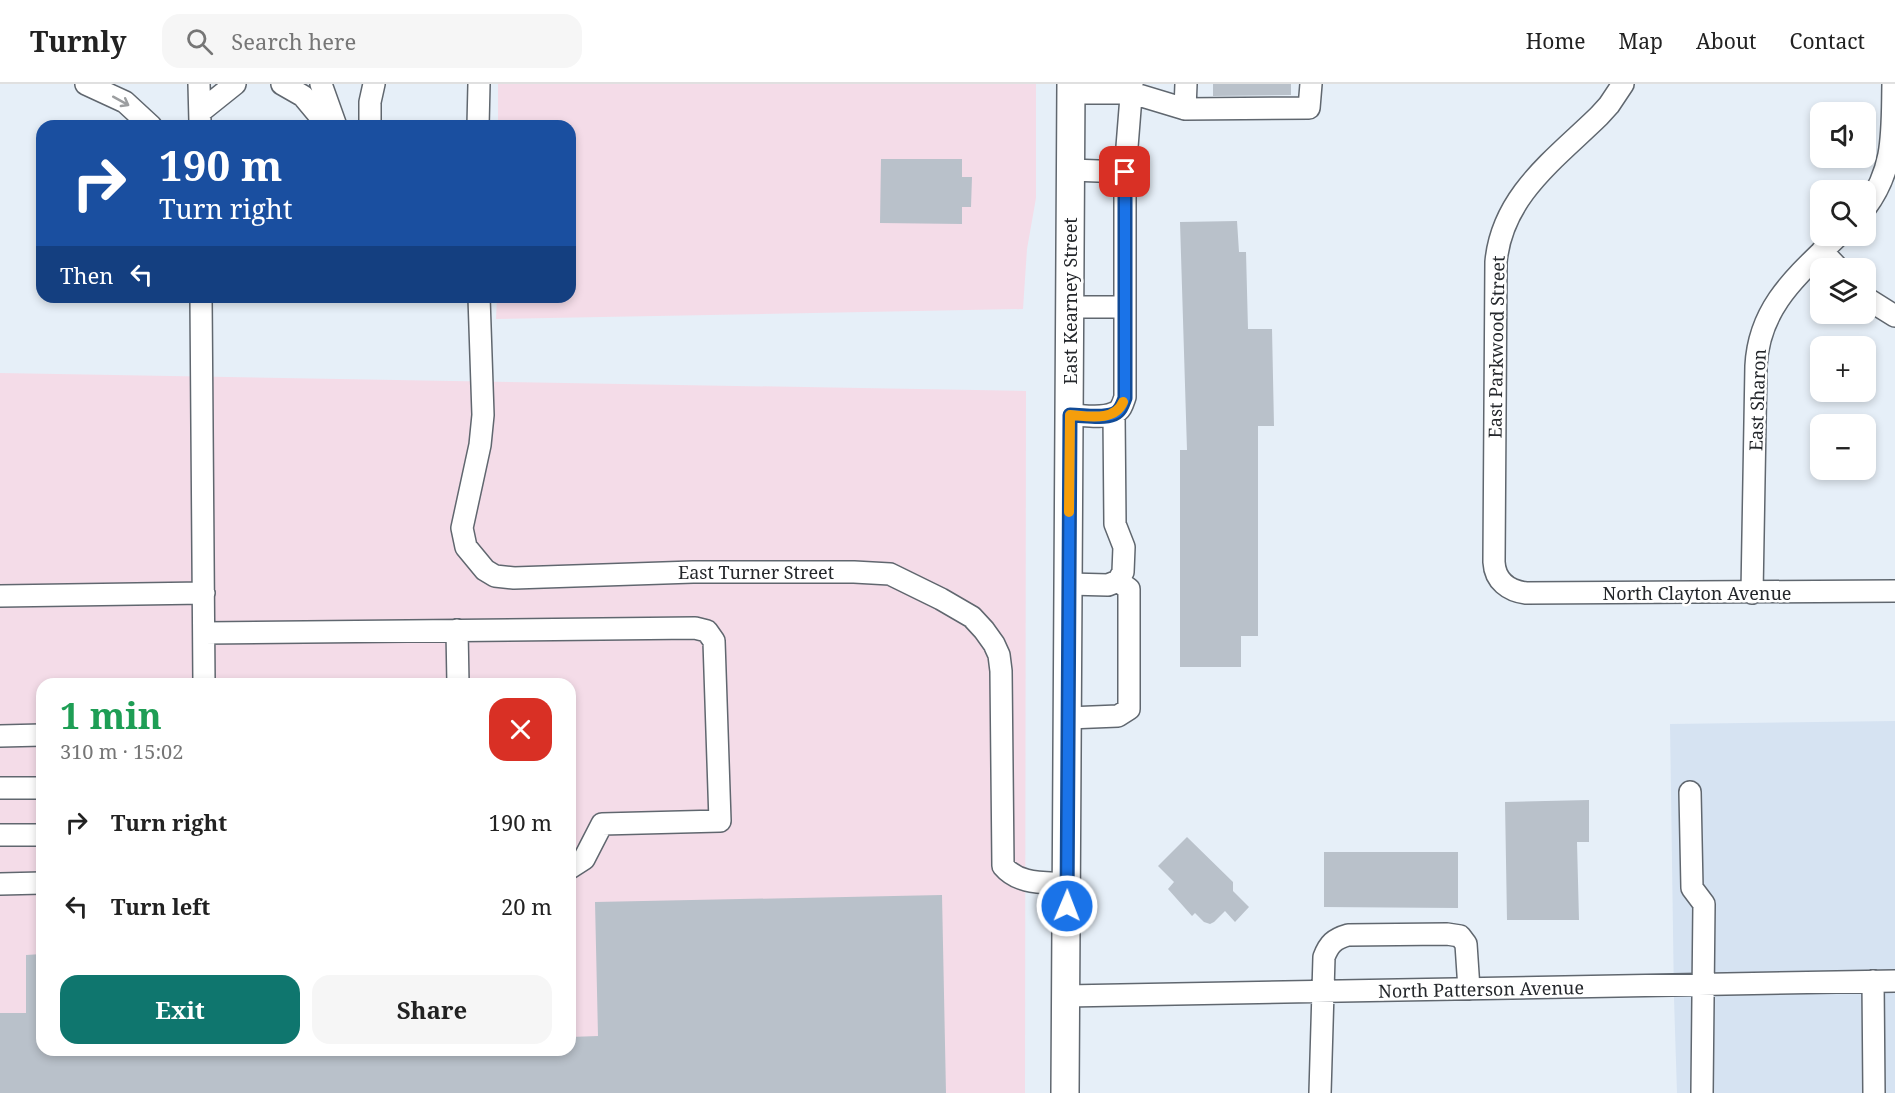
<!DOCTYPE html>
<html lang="en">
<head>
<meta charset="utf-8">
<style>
	:root { --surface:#fff; --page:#f6f6f6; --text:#222; --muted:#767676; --line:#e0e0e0; --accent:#0f766e }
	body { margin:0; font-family:"Noto Serif",serif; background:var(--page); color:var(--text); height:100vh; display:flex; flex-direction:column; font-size:22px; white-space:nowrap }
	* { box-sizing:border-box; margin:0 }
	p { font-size:20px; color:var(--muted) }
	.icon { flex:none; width:33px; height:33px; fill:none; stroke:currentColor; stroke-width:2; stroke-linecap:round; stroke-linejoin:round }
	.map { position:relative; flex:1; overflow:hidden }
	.details { position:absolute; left:36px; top:594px; width:540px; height:378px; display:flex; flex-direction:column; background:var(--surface); border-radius:18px; box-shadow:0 3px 9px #0003 }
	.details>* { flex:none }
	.guide { position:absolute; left:36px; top:36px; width:540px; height:183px; border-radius:18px; box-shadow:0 3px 9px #0003; background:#1a4fa0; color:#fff; overflow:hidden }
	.controls { position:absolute; left:1810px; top:18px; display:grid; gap:12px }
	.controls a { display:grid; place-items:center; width:66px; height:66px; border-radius:12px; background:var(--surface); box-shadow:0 3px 9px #0003; font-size:30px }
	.pin { position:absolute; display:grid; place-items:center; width:51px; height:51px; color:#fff; margin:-26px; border-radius:12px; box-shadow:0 3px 9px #0006 }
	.me { position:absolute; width:66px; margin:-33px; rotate:1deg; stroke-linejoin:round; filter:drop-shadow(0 0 4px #0008) }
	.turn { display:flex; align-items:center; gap:21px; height:126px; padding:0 24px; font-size:27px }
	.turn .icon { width:78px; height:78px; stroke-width:2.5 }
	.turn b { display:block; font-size:42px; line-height:51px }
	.then { display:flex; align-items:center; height:57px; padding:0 24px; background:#0003; gap:12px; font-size:22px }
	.round { display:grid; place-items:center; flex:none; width:63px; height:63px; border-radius:18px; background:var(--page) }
	.head { display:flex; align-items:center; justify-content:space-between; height:102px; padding:0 24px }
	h1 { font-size:36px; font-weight:700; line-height:45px; color:#1e9e55 }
	.action { display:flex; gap:12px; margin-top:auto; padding:12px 24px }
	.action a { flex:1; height:69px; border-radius:18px; background:var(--accent); color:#fff; font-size:24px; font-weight:700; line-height:69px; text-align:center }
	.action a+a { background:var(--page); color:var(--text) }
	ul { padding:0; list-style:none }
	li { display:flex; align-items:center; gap:18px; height:84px; padding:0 24px }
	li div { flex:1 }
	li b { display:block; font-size:22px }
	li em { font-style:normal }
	header { display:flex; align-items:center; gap:36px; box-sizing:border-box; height:84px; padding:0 30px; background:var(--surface); border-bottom:2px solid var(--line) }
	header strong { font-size:28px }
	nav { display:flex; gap:33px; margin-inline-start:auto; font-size:21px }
	.search { width:420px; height:54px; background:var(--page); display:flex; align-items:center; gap:15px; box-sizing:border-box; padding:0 21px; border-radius:18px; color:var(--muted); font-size:22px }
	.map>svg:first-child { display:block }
	.built { fill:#d6e3f2 }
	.industrial { fill:#f4dce8; fill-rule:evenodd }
	.building { fill:#b9c1ca }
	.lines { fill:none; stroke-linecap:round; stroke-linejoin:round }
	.minor-casing { stroke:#60676f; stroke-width:24 }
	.major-casing { stroke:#60676f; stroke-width:30 }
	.minor { stroke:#fff; stroke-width:21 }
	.major { stroke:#fff; stroke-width:27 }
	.oneway { stroke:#9c9ea0 }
	.route-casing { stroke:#114b97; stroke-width:15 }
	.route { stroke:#1a73e8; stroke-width:10 }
	.slow { stroke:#f59e0b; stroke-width:10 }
	.labels { text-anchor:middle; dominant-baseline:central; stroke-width:5; stroke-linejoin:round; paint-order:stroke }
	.street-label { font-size:18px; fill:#24272b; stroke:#fff }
</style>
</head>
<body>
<header>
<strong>Turnly</strong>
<div class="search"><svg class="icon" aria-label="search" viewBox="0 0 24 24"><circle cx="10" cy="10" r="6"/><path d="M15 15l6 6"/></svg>Search here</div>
<nav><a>Home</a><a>Map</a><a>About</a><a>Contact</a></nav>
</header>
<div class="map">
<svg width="1895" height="1009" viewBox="0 0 1895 1009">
	<rect width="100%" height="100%" fill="#e6eff8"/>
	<path class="built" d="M1895,637v372h-218l-3,-94 -4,-275z"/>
	<path class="industrial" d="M498,0h538v114l-9,51 -4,60 -527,10 1,-22h73v-171h-72z
		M0,289l1026,18 -1,702h-1025zM42,600h528v366h-528z"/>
	<path class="building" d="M1213,0h78v11l-78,1z
		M881,75h81v18h10l-1,30h-9v17l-82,-1z
		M1237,137l2,31h7l2,77h24l2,97h-16v210h-17v31h-61v-217h7l-7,-228z
		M1589,716v42h-12l2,78h-72l-2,-118z
		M1187,753l46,45v9l16,16 -14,15 -10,-11 -11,11 -4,2 -6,-2 -9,-9 -3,3 -24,-27 6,-7 -16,-16z
		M1324,768h134v56l-134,-1z
		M942,811l4,198h-946v-80h26v-58l16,-1v96h528v-13l28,-1 -3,-134z"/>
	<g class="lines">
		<g class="minor-casing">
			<path id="minor" d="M86,0l39,18 26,24
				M199,0l1,38
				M282,0l21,12 25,30
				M321,0l15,42
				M1623,0l-14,21 -10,11c-44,43 -97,80 -103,146l-2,300c1,19 15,29 32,31l369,-2
				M1071,9h61l53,16 1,-25
				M1185,25l124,-1 2,-24
				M200,28l35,-28
				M370,42v-24l4,-18
				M478,42l1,-42
				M1071,86l54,2
				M1866,123c29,-39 26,-76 27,-123
				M1822,167l16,17
				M201,213l3,387
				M479,213l4,118 -3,30 -18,83 4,19 19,23 10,6 19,2 179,-6h161l36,2 51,25 31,18 12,13 10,14 5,11 2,16 2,195c16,19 41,16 65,18
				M1866,214l29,18
				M1070,223h55
				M1070,331c13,0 32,4 44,-2 7,-2 9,-10 11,-16v-225l7,-88
				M1069,500l39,1 10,-4 5,-9 1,-25 -9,-23 -1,-110
				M1752,509l4,-227c3,-60 42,-91 82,-130
				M0,512l204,-3
				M457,546l1,54
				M204,549l491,-5 12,3 7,10 6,180 -118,3 -18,35 -14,9
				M1068,634l50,-2 11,-7v-120l-11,-8
				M0,652l42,-1
				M0,704h42
				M1690,708l2,96 12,16 -2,189
				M0,751h42
				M0,800l42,-1
				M1873,897l1,112
				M1066,912l829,-15
				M1320,1009l4,-136c5,-13 10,-18 24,-22l99,-1 13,2 6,8 3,45"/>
		</g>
		<g class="major-casing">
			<path id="major" d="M1065,1009l6,-1009"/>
		</g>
		<use href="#minor" class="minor"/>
		<use href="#major" class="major"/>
	</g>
	<defs><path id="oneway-shaft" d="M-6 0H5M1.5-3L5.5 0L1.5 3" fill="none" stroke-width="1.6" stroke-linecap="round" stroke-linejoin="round" transform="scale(1.5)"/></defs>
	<use class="oneway" href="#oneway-shaft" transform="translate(121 17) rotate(29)"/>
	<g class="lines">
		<g class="route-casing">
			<path id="route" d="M1067,822l3,-491c13,0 32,4 44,-1 7,-3 9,-11 11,-16v-226"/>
		</g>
		<use href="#route" class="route"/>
		<path class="slow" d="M1069,428l1,-97c17,1 45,7 53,-13"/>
	</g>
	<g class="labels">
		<g class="street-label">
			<text transform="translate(1070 217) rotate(-90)">East Kearney Street</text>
			<text transform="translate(1496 263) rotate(-89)">East Parkwood Street</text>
			<text transform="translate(1757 316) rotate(-88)">East Sharon</text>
			<text x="756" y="488">East Turner Street</text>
			<text x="1697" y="509">North Clayton Avenue</text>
			<text transform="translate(1481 905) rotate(-1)">North Patterson Avenue</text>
		</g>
	</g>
</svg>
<div class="controls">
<a><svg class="icon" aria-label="sound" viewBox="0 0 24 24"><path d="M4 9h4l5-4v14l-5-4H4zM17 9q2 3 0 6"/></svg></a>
<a><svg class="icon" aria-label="search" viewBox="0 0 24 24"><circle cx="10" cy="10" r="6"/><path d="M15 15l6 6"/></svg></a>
<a><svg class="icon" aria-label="layers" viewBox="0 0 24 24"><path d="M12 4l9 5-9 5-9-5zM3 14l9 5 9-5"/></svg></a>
<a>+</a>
<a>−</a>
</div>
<div class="pin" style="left:1125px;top:88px;background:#d93025"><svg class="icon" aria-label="arrive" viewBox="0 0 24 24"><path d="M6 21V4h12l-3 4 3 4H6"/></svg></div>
<svg class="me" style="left:1067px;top:822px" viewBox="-20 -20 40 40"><circle r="17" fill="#1a73e8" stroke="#fff" stroke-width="3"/><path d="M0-11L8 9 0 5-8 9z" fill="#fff"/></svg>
<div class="guide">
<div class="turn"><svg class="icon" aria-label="right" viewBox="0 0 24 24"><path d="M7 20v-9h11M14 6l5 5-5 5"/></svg><div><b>190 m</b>Turn right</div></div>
<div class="then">Then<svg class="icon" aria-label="left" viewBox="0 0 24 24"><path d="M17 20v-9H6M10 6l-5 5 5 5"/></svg></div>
</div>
<section class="details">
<div class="head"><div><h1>1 min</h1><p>310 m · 15:02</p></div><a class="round" style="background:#d93025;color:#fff"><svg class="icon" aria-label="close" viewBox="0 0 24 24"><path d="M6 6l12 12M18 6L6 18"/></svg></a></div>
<ul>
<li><svg class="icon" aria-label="right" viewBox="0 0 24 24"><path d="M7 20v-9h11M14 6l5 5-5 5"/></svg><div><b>Turn right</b></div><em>190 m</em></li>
<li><svg class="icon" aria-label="left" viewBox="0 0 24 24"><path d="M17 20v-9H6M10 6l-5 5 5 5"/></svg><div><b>Turn left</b></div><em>20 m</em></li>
</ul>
<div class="action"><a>Exit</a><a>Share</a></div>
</section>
</div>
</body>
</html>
